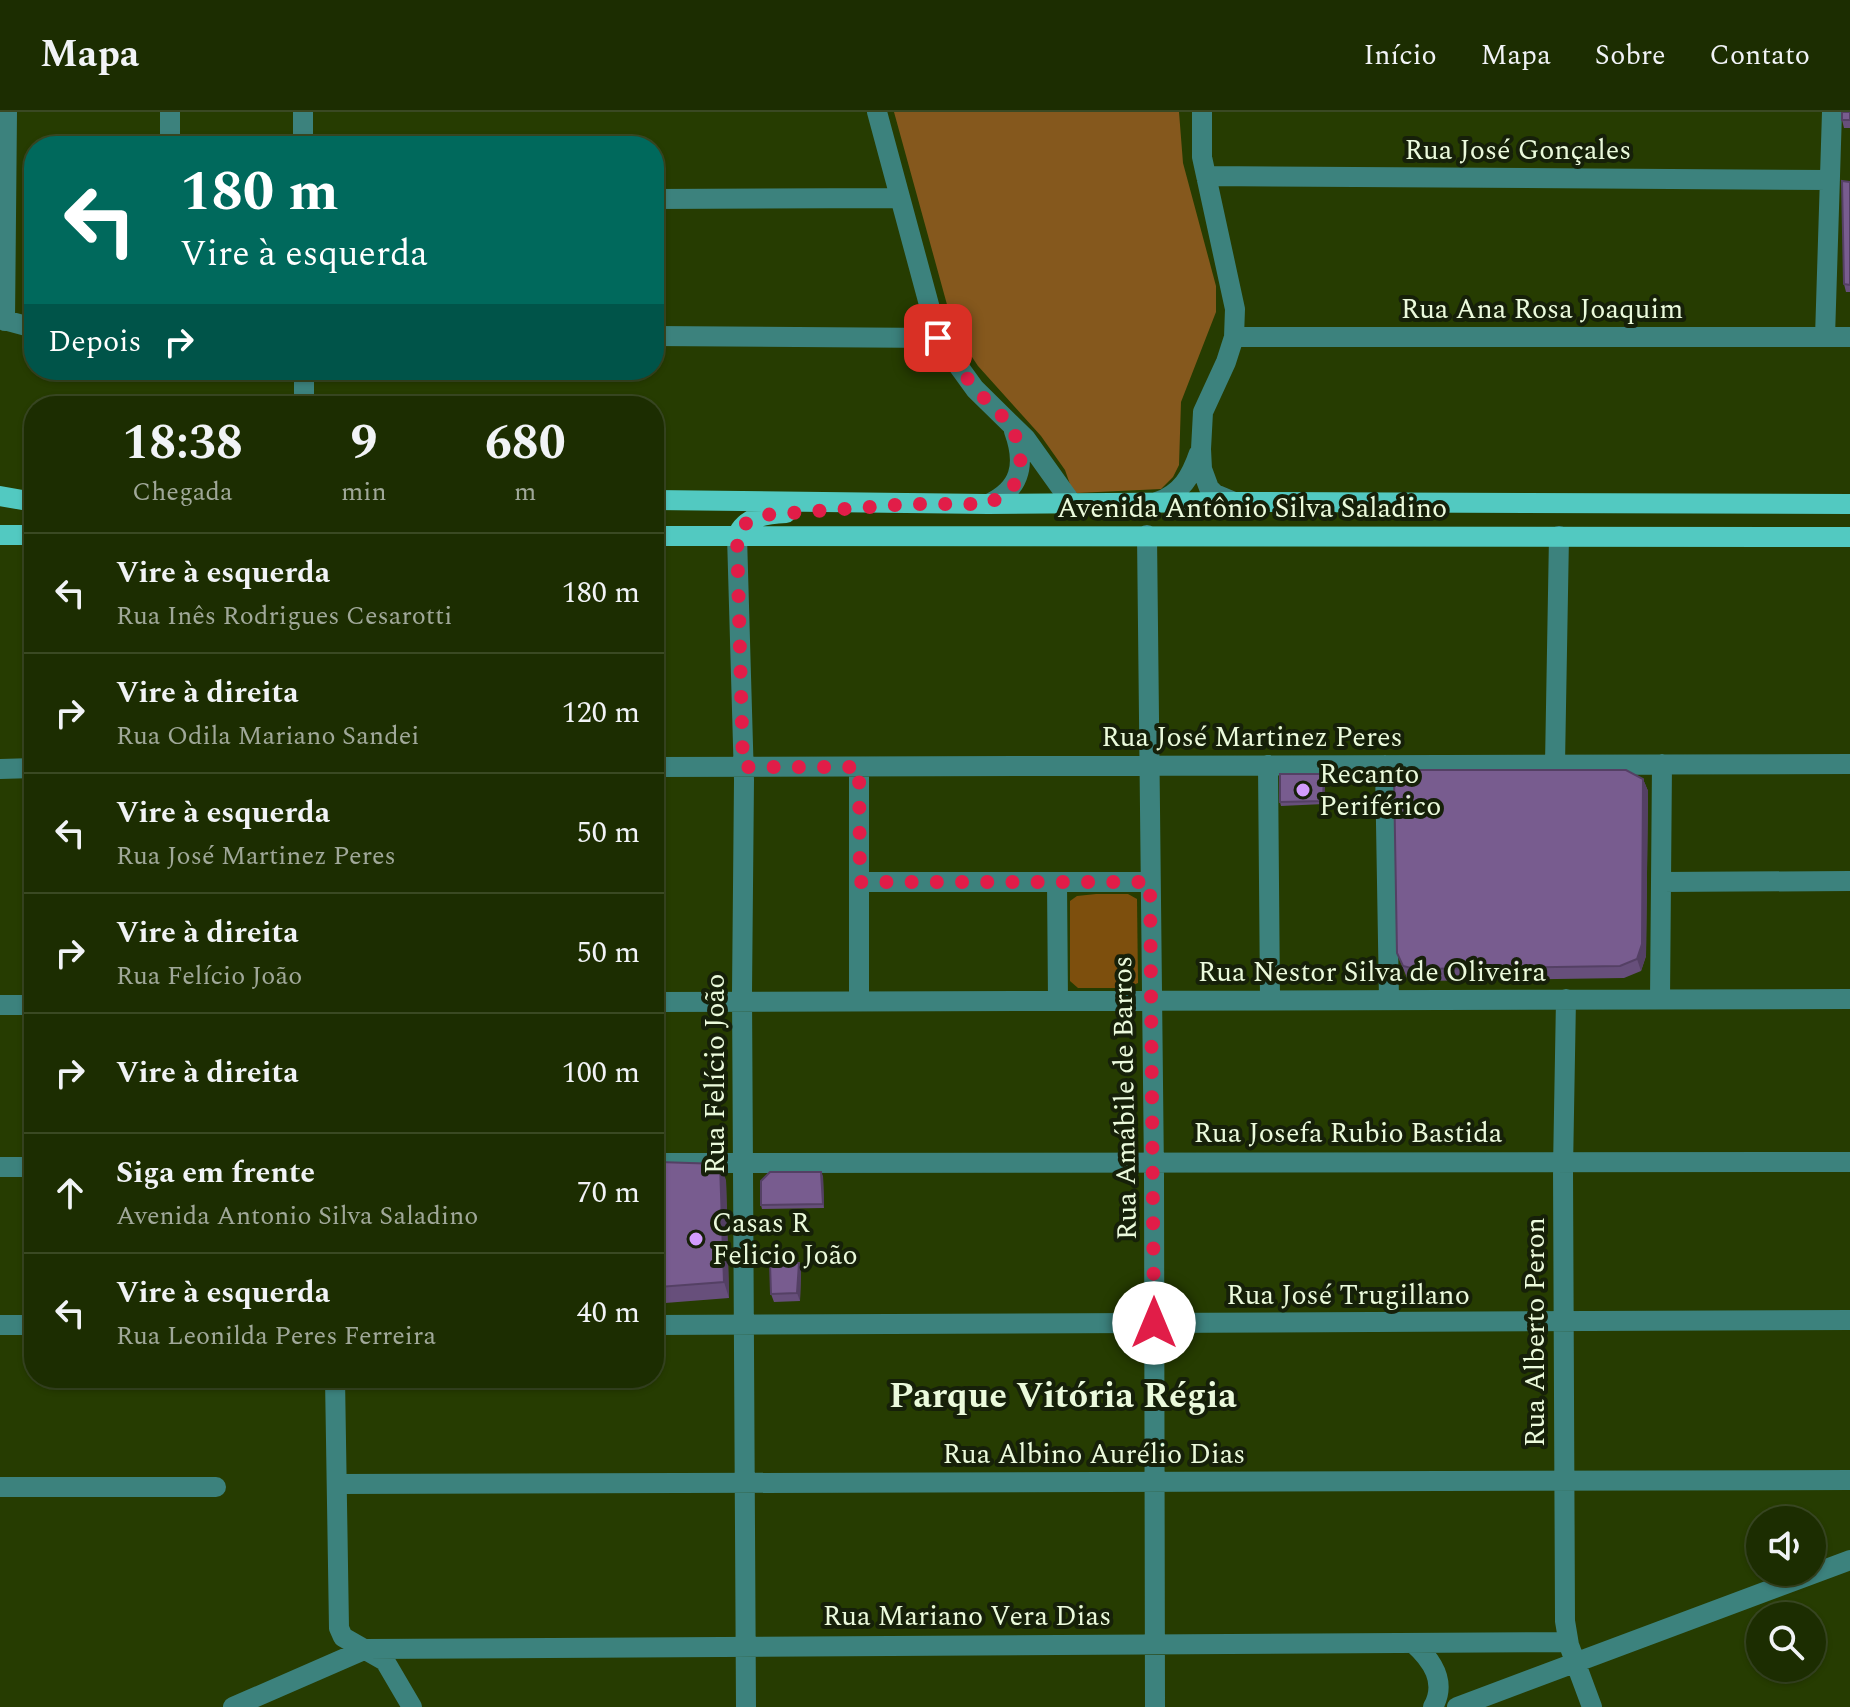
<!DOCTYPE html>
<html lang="pt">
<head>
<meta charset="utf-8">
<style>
	:root { --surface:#1c2d01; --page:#25350b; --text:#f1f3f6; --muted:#a0a899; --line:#3a4923 }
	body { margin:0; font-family:Spectral,serif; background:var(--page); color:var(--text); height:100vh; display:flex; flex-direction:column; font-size:30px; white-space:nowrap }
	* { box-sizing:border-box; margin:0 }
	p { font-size:26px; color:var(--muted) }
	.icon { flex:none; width:44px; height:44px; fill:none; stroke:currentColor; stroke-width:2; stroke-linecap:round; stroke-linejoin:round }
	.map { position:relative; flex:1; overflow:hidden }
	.details { position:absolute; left:24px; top:284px; width:640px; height:992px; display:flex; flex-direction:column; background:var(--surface); border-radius:32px; box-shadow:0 2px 6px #0004,0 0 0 2px var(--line) }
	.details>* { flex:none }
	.guide { position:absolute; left:24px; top:24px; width:640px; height:244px; border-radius:32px; box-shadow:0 2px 6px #0004,0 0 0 2px var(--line); background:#00695c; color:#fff; overflow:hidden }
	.buttons { position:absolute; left:1746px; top:1394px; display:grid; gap:16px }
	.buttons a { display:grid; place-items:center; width:80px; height:80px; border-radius:50%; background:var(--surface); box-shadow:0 2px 6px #0004,0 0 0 2px var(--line); font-size:40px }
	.pin { position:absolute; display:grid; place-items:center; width:68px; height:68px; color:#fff; margin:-34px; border-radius:16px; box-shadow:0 4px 12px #0006 }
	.me { position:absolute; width:88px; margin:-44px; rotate:0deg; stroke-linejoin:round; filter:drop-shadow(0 0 6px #0008) }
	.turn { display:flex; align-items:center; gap:28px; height:168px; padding:0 24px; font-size:36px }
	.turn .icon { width:104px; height:104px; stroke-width:2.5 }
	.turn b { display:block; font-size:56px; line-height:68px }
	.then { display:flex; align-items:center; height:76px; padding:0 24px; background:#0003; gap:16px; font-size:30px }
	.eta { display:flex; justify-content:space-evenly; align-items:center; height:136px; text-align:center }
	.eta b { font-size:48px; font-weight:700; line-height:56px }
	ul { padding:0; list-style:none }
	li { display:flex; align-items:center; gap:24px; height:120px; padding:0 24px; border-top:2px solid var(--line) }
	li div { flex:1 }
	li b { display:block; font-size:30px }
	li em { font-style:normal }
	header { display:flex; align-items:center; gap:48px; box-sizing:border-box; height:112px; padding:0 40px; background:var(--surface); border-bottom:2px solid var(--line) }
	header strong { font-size:38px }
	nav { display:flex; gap:44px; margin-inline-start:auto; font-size:28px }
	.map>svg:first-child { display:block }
	.green { fill:#7d4f0d }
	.forest { fill:#85581d }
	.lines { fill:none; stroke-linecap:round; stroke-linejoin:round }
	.minor { stroke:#3c827d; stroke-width:20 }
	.major { stroke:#52c9c1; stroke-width:20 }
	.wall { fill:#674f7b }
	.shaded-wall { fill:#544064 }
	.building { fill:#785c8f; stroke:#544064; stroke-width:2 }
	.route { stroke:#e11d48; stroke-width:14; stroke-dasharray:0 25.2 }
	.poi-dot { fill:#d29cfd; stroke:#162009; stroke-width:3 }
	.labels { text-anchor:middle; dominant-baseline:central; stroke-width:8; stroke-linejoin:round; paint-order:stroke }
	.street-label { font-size:28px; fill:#ebfadc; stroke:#162009 }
	.poi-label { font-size:28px; fill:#ebfadc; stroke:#162009; text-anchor:start }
	.district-label { font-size:36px; font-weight:bold; fill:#ebfadc; stroke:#162009 }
</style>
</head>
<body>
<header>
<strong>Mapa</strong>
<nav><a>Início</a><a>Mapa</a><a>Sobre</a><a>Contato</a></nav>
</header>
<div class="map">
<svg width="1850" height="1595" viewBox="0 0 1850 1595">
	<rect width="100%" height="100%" fill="#263c01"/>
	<path class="green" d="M1096,782h32l9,5 1,84 -11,5h-49l-8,-7v-80l7,-5z"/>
	<path class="forest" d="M894,0h285l4,51 33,123v26l-35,90 -2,63 -6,12 -12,12 -84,4 -5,-3 -7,-20 -24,-34 -63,-70 -24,-36z"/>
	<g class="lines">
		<path class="minor" d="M877,0l61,226 37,51 51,50 45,63
			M1202,0v45l33,152 -1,28 -8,25 -23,50 -2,37 1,20 7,19 6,6 19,8
			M170,34v-34
			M303,34v-34
			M1206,64l624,4
			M654,87l245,-1
			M0,207l34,9
			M5,209l2,-209
			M654,224l284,2
			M1234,225h616
			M1825,225l7,-225
			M304,258v36
			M1157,390c25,-9 34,-26 42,-49
			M988,392c33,-15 38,-40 26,-73
			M1147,423l7,639 1,533
			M737,424l7,244 -2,213 4,714
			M1555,652l4,-228
			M1268,653l2,235
			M1385,653l4,235
			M654,655l1196,-3
			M859,655v234
			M0,657l34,-1
			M860,770h290
			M1057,770l1,119
			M1661,770l189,-1
			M1566,887l-3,170 2,452 4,24 23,62
			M1660,887l2,-235
			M654,890l1196,-3
			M0,893h34
			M654,1051l1196,-1
			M0,1055h34
			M0,1213h34
			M654,1213l1196,-5
			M335,1266l4,250 4,9 42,24 27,46
			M338,1372l1512,-4
			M0,1375h216
			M1413,1531c19,17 34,39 20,64
			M233,1595l133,-58 1202,-7
			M1457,1595l393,-147"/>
		<path class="major" d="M0,384l34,6
			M654,388l334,4 246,-2 616,2
			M0,423h34
			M654,424l1196,1
			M737,424c8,-20 30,-22 49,-23"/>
	</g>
	<path class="wall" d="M1850,0v16h-6l-2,-8z
		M1850,70v110h-4l-2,-8z
		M1324,662l1,4 -1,26 -43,2 -1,-4z
		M1643,667l5,12 -2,165 -5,15 -17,7 -205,3 -12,-3 -10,-25z
		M823,1064l1,32 -62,1 -1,-4z
		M726,1068l3,118 -64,5 -6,-16z
		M799,1151l2,8 -1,30 -26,1 -3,-8z"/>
	<path class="shaded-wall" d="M1324,662l1,4 -1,26 -1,-3z
		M1643,667l5,12 -2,165 -5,15 -4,-12z
		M720,1052l6,16 3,118 -5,-16z
		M821,1060l2,4 1,32 -1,-4z
		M799,1151l2,8 -1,30 -3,-8z"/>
	<path class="building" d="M1842,0h8v8h-8z
		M1842,69l8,1v103l-6,-1z
		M1405,658h221l17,9 -1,165 -5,15 -17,7 -205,3 -12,-3 -6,-13 -3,-176z
		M1280,662h44l-1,27 -43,1z
		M659,1050l61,2 4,118 -65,5z
		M770,1060h51l2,32 -62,1v-24z
		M770,1151h29l-2,30 -26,1z"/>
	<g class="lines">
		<path class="route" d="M938,226l37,51 38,38 8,31 -7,27 -6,7 -20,12h-79l-145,11 -19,9 -8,12 6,231h116l1,115h290l4,441"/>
	</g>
	<g class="poi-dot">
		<circle cx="1303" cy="678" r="8"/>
		<circle cx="696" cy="1127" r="8"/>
	</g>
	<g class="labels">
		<g class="street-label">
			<text x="1518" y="38">Rua José Gonçales</text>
			<text x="1542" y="197">Rua Ana Rosa Joaquim</text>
			<text x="1252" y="396">Avenida Antônio Silva Saladino</text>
			<text x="1252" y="625">Rua José Martinez Peres</text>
			<text x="1372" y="860">Rua Nestor Silva de Oliveira</text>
			<text transform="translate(715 962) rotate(-90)">Rua Felício João</text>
			<text transform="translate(1125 986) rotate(-91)">Rua Amábile de Barros</text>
			<text x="1348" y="1021">Rua Josefa Rubio Bastida</text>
			<text x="1348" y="1183">Rua José Trugillano</text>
			<text transform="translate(1535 1220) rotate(-90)">Rua Alberto Peron</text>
			<text x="1094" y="1342">Rua Albino Aurélio Dias</text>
			<text x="967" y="1504">Rua Mariano Vera Dias</text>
		</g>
		<g class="poi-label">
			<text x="1319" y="662">Recanto<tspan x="1319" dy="32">Periférico</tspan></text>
			<text x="712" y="1111">Casas R<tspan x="712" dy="32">Felicio João</tspan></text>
		</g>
		<g class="district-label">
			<text x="1063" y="1284">Parque Vitória Régia</text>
		</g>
	</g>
</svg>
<div class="buttons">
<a><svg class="icon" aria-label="sound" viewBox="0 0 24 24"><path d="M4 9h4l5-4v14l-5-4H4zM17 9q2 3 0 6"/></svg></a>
<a><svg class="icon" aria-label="search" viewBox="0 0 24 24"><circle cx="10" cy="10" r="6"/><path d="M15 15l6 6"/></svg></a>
</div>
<div class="pin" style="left:938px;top:226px;background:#d93025"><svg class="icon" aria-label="arrive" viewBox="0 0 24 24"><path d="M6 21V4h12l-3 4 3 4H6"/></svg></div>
<svg class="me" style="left:1154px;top:1211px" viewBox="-20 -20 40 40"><circle r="19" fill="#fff"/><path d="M0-13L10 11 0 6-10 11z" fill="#e11d48"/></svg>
<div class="guide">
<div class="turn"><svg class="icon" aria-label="left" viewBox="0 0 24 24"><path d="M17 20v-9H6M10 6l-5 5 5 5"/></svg><div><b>180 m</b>Vire à esquerda</div></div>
<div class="then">Depois<svg class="icon" aria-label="right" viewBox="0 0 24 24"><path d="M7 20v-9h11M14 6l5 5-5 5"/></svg></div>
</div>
<section class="details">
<div class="eta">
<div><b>18:38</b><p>Chegada</p></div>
<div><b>9</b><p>min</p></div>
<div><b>680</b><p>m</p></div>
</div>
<ul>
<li><svg class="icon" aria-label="left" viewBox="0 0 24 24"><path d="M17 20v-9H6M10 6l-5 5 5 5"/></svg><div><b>Vire à esquerda</b><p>Rua Inês Rodrigues Cesarotti</p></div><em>180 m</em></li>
<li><svg class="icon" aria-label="right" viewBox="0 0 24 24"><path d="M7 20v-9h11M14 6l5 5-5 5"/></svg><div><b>Vire à direita</b><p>Rua Odila Mariano Sandei</p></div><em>120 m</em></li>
<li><svg class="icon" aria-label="left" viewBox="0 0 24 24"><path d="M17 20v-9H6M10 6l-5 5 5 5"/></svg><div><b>Vire à esquerda</b><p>Rua José Martinez Peres</p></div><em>50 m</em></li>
<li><svg class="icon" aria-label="right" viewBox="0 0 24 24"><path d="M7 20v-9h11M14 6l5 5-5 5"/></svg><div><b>Vire à direita</b><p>Rua Felício João</p></div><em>50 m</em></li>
<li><svg class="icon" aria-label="right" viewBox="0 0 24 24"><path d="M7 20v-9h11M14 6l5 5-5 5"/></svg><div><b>Vire à direita</b></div><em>100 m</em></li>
<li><svg class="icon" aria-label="ahead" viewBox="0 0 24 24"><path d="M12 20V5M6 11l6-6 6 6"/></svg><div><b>Siga em frente</b><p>Avenida Antonio Silva Saladino</p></div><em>70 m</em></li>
<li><svg class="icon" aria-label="left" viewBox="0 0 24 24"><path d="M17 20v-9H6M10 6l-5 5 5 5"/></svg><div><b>Vire à esquerda</b><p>Rua Leonilda Peres Ferreira</p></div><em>40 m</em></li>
</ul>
</section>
</div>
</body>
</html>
